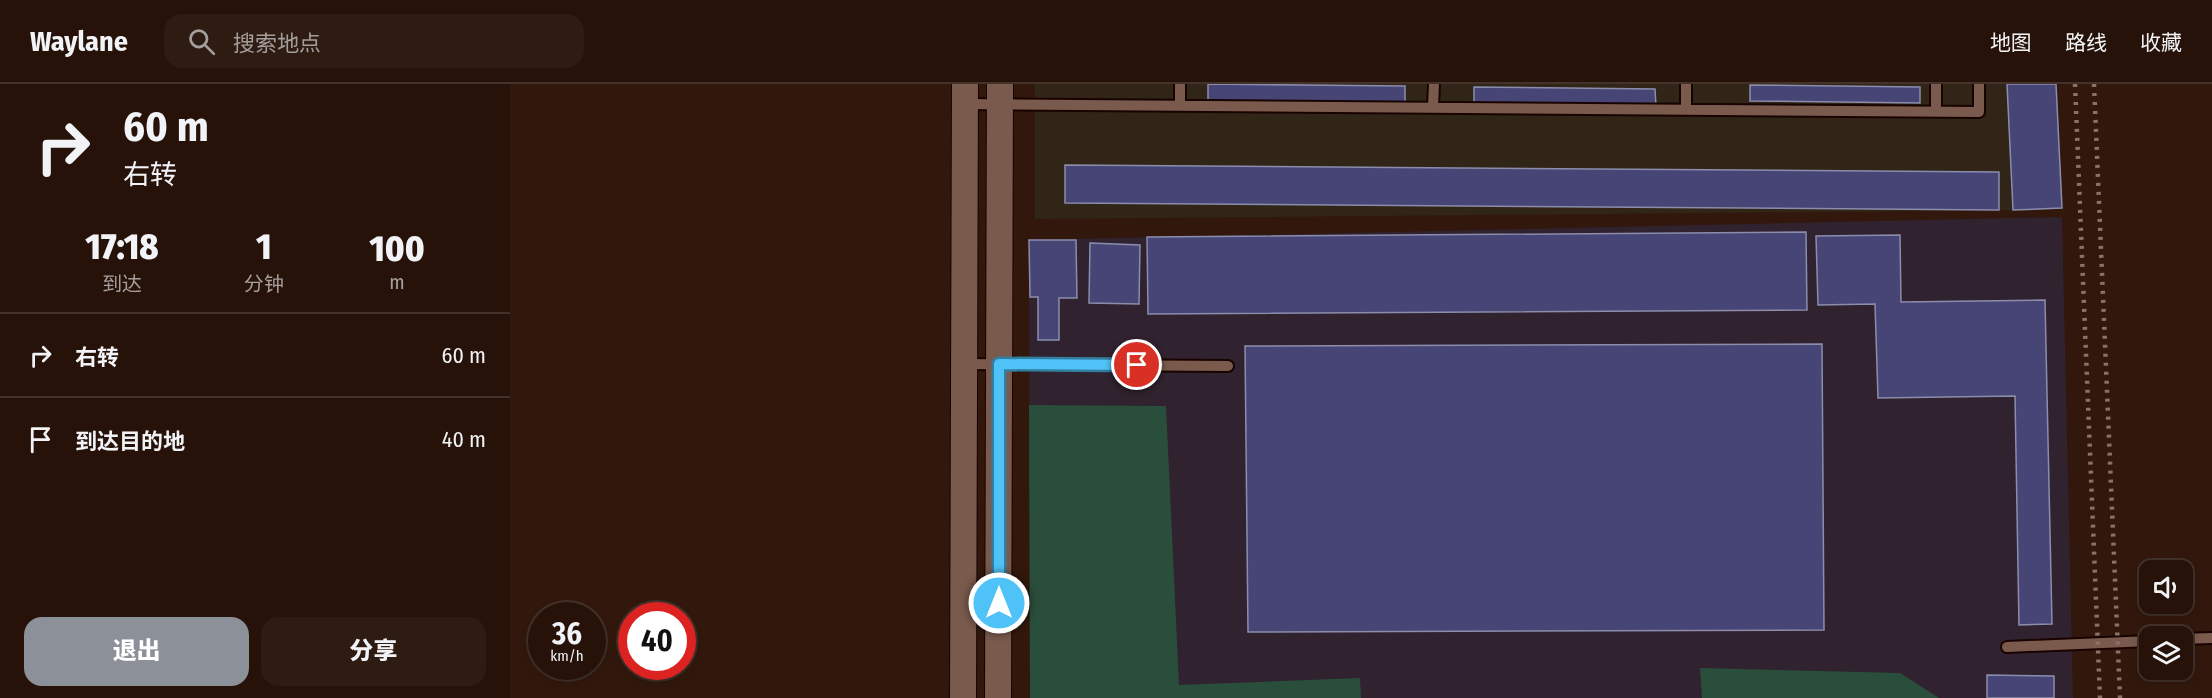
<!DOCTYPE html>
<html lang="zh">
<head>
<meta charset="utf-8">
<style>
	:root { --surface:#261209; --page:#2e1b12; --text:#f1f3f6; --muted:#a49e9c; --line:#42322a; --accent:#8c9099 }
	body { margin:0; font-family:"Fira Sans Condensed","Noto Sans SC",sans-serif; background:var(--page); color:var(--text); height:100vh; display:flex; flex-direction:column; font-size:22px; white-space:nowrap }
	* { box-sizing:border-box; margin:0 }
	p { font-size:20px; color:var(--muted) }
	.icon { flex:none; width:33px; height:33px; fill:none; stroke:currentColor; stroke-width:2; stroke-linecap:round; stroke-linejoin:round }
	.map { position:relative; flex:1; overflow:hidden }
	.drawer { display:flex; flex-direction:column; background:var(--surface); width:510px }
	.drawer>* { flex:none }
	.banner { background:#261209; color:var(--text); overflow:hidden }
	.controls { position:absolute; left:1629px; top:476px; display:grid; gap:12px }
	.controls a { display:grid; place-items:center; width:54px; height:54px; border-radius:12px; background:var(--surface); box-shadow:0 3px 9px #0003,0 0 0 2px var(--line); font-size:30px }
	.speed { position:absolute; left:18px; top:518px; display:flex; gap:12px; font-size:30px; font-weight:700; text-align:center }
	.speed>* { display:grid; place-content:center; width:78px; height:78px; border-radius:50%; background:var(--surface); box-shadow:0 3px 9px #0003,0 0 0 2px var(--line); line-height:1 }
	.speed small { font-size:15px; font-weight:400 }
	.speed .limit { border:9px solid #d22; background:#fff; color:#111 }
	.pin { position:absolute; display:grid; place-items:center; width:51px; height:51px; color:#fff; margin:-26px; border:3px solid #fff; border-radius:50%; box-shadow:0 2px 6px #0007 }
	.me { position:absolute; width:66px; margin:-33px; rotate:0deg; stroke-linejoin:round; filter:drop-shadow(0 0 4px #0008) }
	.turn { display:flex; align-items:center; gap:21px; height:126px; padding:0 24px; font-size:27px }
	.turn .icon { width:78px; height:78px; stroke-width:2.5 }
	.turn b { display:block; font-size:42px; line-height:51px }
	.eta { display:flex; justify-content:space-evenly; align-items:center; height:102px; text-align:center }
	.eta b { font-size:36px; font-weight:800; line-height:42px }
	.button { display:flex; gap:12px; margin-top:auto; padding:12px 24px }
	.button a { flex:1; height:69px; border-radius:18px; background:var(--accent); color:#fff; font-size:24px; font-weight:800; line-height:69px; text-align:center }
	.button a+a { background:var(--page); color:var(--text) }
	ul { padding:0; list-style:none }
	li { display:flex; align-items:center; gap:18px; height:84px; padding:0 24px; border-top:2px solid var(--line) }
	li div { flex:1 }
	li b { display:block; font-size:22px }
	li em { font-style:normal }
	header { display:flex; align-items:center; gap:36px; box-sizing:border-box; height:84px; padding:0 30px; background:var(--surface); border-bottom:2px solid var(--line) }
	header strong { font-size:28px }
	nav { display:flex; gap:33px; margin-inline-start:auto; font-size:21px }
	.search { width:420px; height:54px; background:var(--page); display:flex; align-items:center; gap:15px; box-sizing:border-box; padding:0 21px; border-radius:18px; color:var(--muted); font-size:22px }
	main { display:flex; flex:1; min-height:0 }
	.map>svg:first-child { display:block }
	.commercial { fill:#302516 }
	.industrial { fill:#30222e }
	.green { fill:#2a4e3c }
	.building { fill:#464576; stroke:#8c8dad; stroke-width:1.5 }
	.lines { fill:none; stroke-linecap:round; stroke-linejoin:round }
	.service-casing { stroke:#190300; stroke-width:14 }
	.tertiary-casing { stroke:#190300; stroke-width:28 }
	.service { stroke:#7a5a4d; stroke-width:10 }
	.tertiary { stroke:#7a5a4d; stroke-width:26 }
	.rail { stroke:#897268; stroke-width:4.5; stroke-dasharray:3 6; stroke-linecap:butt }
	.route-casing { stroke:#337fa1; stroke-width:15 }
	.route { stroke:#4fc3f7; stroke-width:10 }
</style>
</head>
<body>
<header>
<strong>Waylane</strong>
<div class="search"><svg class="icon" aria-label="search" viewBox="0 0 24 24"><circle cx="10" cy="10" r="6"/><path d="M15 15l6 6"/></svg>搜索地点</div>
<nav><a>地图</a><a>路线</a><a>收藏</a></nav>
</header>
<main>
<section class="drawer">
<div class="banner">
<div class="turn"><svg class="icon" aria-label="right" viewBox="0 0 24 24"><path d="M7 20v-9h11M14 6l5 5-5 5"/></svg><div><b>60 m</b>右转</div></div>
</div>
<div class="eta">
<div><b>17:18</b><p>到达</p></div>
<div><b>1</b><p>分钟</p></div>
<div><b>100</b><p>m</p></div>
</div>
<ul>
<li><svg class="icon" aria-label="right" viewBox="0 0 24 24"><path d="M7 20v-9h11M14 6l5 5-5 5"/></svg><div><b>右转</b></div><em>60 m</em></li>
<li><svg class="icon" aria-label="arrive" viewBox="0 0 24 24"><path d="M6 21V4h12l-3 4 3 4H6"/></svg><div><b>到达目的地</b></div><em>40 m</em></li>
</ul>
<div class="button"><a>退出</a><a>分享</a></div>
</section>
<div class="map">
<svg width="1702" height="614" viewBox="0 0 1702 614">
	<rect width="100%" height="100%" fill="#32180c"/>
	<path class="commercial" d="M525,0h1007l3,126 -1010,9z"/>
	<path class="industrial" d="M1552,133l11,481h-1043l-1,-458z"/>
	<path class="green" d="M519,321l137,1 13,279 181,-7 1,20h-331z
		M1190,584l200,5 39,25h-237z"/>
	<path class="building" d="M698,0l197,2v18l-197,-2z
		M1497,0h49l6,124 -49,2z
		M1240,1l170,2v16l-170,-2z
		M964,3l181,2 1,17 -182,-1z
		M555,81l934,7v38l-934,-7z
		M1296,148l1,78 -659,4 -1,-77z
		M1390,151l1,67 144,-2 7,324 -33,1 -4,-229 -137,2 -3,-94 -57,1 -2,-69z
		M519,156h47l1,58h-18v42h-21v-43h-8z
		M580,159l50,2 -1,59 -50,-1z
		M1312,260l2,286 -576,2 -3,-286z
		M1477,591l67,1v22h-67z"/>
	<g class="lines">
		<g class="service-casing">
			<path id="service" d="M455,20l1014,8v-28
				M670,21v-21
				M923,23l1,-23
				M1176,25v-25
				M1426,27v-27
				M455,280l263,2
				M1672,555l30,-1
				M1497,563l143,-6"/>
		</g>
		<g class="tertiary-casing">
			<path id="tertiary" d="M453,614l2,-614
				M488,614l2,-614"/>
		</g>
		<use href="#service" class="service"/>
		<use href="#tertiary" class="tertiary"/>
		<path class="rail" d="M1565,0l25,614
			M1584,0l26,614"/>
	</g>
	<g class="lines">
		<g class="route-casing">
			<path id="route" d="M489,519v-239l138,1"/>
		</g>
		<use href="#route" class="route"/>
	</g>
</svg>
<div class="controls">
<a><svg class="icon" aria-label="sound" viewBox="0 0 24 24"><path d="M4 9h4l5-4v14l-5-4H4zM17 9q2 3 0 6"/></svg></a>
<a><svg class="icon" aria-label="layers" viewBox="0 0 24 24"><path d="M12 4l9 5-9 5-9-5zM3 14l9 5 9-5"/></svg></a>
</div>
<div class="speed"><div>36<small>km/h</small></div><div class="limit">40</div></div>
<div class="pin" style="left:627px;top:281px;background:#d93025"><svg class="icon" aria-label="arrive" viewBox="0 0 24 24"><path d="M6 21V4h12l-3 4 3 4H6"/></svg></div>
<svg class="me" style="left:489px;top:519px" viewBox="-20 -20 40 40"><circle r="17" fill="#4fc3f7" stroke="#fff" stroke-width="3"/><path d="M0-11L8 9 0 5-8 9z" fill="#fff"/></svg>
</div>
</main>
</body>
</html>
